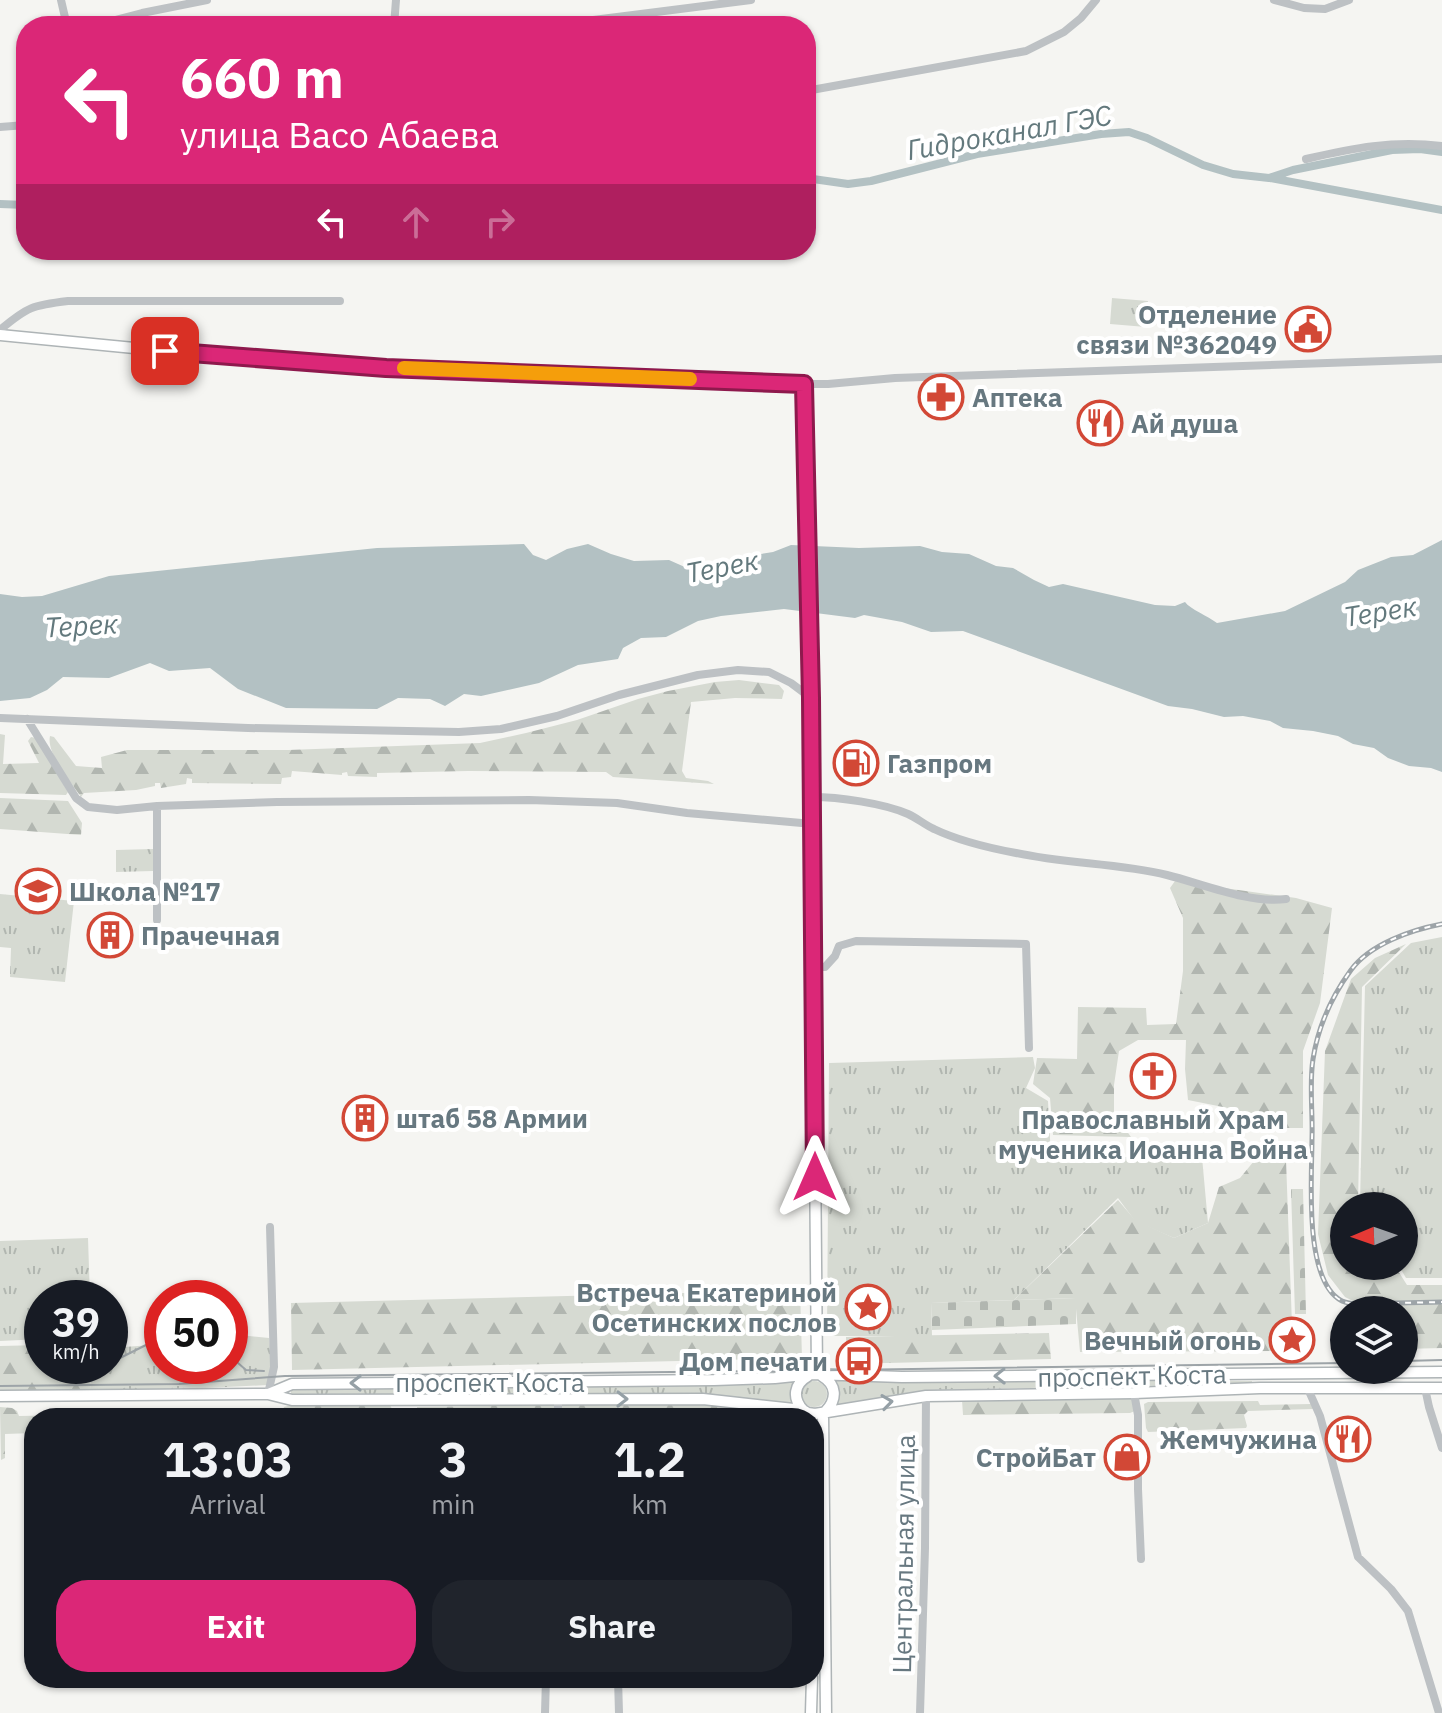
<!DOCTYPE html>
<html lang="en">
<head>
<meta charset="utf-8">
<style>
	:root { --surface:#171b24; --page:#20242c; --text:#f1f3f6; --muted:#9ea1a6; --accent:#db2777 }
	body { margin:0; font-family:"IBM Plex Sans",sans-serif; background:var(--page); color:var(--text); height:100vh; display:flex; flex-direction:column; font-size:30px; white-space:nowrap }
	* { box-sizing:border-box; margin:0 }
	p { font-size:26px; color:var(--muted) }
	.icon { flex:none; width:44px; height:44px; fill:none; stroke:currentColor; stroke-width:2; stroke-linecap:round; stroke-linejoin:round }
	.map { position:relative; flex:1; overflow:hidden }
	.sheet { position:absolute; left:24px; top:1408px; width:800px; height:280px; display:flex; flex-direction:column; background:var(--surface); border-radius:32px; box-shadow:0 2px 6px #0004 }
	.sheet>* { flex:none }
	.top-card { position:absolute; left:16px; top:16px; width:800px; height:244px; border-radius:32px; box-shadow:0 2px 6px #0004; background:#db2777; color:#fff; overflow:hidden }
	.needle { width:52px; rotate:268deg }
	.buttons { position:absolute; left:1330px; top:1192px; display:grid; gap:16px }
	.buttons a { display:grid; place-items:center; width:88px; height:88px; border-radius:50%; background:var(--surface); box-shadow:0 2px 6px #0004; font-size:40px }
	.speed { position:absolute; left:24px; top:1280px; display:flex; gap:16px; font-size:40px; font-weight:700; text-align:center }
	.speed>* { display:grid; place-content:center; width:104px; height:104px; border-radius:50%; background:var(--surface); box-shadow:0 2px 6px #0004; line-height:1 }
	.speed small { font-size:20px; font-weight:400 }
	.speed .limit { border:12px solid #d22; background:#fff; color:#111 }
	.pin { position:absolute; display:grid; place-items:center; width:68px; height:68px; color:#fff; margin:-34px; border-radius:16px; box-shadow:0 4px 12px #0006 }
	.me { position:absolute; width:88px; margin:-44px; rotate:0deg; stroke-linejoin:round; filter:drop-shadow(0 0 6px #0008) }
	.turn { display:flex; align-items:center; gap:28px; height:168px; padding:0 32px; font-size:36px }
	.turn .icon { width:104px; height:104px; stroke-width:2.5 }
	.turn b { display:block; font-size:56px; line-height:68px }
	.lanes { display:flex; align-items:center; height:76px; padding:0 32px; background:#0003; justify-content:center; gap:40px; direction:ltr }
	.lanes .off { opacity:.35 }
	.eta { display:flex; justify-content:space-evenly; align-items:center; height:136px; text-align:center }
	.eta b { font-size:48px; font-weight:800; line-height:56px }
	.action { display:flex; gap:16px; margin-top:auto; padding:16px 32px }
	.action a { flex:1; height:92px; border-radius:32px; background:var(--accent); color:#fff; font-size:32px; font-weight:800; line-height:92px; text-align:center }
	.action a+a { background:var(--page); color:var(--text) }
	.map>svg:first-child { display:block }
	.grass { fill:url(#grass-tufts) }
	.forest { fill:url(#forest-firs) }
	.cemetery { fill:url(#cemetery-stones) }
	.water { fill:#b3c1c3 }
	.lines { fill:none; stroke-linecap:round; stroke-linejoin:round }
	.canal { stroke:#b3c1c3; stroke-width:8 }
	.major-casing { stroke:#aeb4b6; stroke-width:13 }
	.minor { stroke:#bdc1c4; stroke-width:8 }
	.major { stroke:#fff; stroke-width:10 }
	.tram { stroke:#9da4a8; stroke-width:2 }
	.rail-casing { stroke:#9da4a8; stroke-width:5 }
	.rail { stroke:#fff; stroke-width:2; stroke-dasharray:6; stroke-linecap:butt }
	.oneway { stroke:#95a0a6 }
	.route-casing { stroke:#8e194d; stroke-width:20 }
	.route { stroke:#db2777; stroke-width:14 }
	.slow { stroke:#f59e0b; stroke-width:14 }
	.labels { text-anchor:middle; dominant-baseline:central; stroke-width:8; stroke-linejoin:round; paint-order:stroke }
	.poi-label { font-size:26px; font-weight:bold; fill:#677880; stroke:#fff; text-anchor:end }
	.street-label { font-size:26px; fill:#677880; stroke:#fff }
	.water-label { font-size:28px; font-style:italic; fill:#63797d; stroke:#fff }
</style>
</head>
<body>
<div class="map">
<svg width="1442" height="1713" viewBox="0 0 1442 1713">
	<defs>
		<pattern id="grass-tufts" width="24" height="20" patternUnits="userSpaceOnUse" patternTransform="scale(2)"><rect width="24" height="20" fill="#d6dad2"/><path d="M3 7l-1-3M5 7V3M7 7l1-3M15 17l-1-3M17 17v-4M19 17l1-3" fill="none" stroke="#b1b6b0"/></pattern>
		<pattern id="forest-firs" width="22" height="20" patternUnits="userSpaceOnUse" patternTransform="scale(2)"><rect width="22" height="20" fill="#d6dad2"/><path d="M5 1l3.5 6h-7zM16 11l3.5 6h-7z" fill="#b1b6b0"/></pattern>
		<pattern id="cemetery-stones" width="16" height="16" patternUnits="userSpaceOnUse" patternTransform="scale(2)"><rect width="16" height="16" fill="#d6dad2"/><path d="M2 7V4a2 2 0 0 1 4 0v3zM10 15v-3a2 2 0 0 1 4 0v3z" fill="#b1b6b0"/></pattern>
	</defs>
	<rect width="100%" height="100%" fill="#f5f5f2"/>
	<path class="grass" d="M1112,298l36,3 -2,26 -36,-3z
		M153,849v22l-37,1v-22z
		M0,894l74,7 -9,81 -55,-5 1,-29 -11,-1z
		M1442,937v341h-36l-7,-12h5v-60h-42l-2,-3 5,-217 46,-43z
		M1033,1057l2,11 -9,20 22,13 3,56h151l6,66 -34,15 -39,-17 -17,-23 -104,102 -83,3 1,33h-105l2,-273z
		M88,1238l2,60h-48v41l-42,2v-100z
		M1302,1328l1,24h-25v-23z
		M230,1334l39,4 3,27 -5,20 -101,5h-76l1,-24h19v-18l42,-3 10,-5v26h68z
		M834,1380l418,1v3l-327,6 -90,16 3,-13z
		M795,1381v24l-80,-10h-424v-7l422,-3z
		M801 1394a13 13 0 1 1 26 0a13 13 0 1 1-26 0Z"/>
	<path class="forest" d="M739,680l40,5 5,6 -2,8 -47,-1 -44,4 -9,69 4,7 22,3 6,3 -101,-7 -7,-5 -138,-1 -91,2v4l-29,-1 -1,-4 -5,1v2l-50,-4 -1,6 -9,1 -1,6 -89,-1v-4l-5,-1 -1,6 -25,4 -1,-5h-5v3l-19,4 -52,3 -3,4c-10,-15 -35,-44 -31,-61l4,1 22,29 26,2 -1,-11 26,-7h161l192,-7 46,-10 51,-13 61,-21 30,-8 47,-9z
		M0,734l5,1 -2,29 36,-1 -11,-22 3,-4 5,1 32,54 -2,3 -66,-2z
		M0,798l68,3 14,22 -1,12 -81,-6z
		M1175,881l121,17 36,10 -12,95 -17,48v77h-31l-22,-4 -12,-14 -50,-10 -3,-31 1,-29h-48l-19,11 -5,34v28l17,24 -78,-2 -3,-37 -17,-14 4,-26 40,1 1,-52 68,1 1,17 29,-1 7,-53v-53l-13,-30z
		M1406,944l-44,43 -4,219h-14v60h51l12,19h35v63l-38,1v-39h-33l-26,-13 -17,-22 -10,-41 7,-183 26,-72 24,-21z
		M1286,1160l6,165 -16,4 -1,22 -195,1 -5,-54 -61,2 104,-100 17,20 39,18 34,-15 11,-36 21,-9 14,-17z
		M800,1290l2,68 -510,12 -1,-67z
		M1049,1333l2,26 -204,5 -1,-27z
		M42,1345v21h49l-1,24h-90v-44z
		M1129,1397l4,1 2,13 -5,2 -167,2 -1,-15z
		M1258,1401l2,4 51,-1 2,5 -65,2 -4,4 3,11 -1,2 -98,4 -2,-4 -2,-24 4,-2z
		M702,1403l96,15h-270l-111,-6v-5z
		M390,1405l2,4 -101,4 -8,-3 1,-3 4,-1z
		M0,1407l12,1 5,3 2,5 52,-1 2,3h-39v15l-29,1v24l-4,2z"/>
	<path class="cemetery" d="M1291,1189h12l3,125h-11z
		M1076,1298v26l-144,6 -1,-27z"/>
	<path class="water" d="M1442,540v232l-11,-4 -22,-2 -21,-8 -14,-10 -21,-4 -15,-8 -25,-5 -30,-3 -13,-7 -27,-5 -19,1 -32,-8 -24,-3 -205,-75 -32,1 -29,-10 -38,-7 -9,3 -71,-9 -63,7 -23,5 -32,16 -25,1 -18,10 -5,11 -40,6 -39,18 -58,13 -17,-2 -19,12 -15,-7 -32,-1 -21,11 -91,-1 -48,-19 -28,-21 -41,3 -19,-8 -41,15 -46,-1 -16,13 -17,8 -30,3v-107l22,3 20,-1 67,-20 268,-28 147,-4 9,11 13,5 21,-11 21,-5 23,10 23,7 35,-1 27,12 21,-1 14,-3 18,-12 24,-4 18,-7 68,3 61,-2 22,6 27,2 27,12 17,2 21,12 15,7 14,-3 92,21 20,1 10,-4c5,7 23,14 32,21l68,-12 60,-29 13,-12 33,-13 22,-2z"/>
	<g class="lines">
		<path class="canal" d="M1270,178l172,32
			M813,179l35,5 23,-3 106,-27 124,-20 28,-2 18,6 56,27 30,9 36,4 24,-8 99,-20 28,-1 22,3
			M0,204l26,1"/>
		<g class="major-casing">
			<path id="major" d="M0,335l165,16 221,17 418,16 7,314 6,676
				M822,1376c15,9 15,23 4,35
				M268,1394l24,-10 422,-4 61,-2 38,-4 89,3 540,-5
				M0,1396l268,-2 24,6 411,-1 100,11 5,3 7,1 111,-18 208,-3 126,-5h182
				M803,1410c-11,-12 -9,-26 5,-34
				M823,1413l3,300
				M811,1713l1,-35"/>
		</g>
		<path class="minor" d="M61,0l6,26
			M1274,0l30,8 21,1 24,-9
			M92,26l50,-13 65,-13
			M394,26l2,-26
			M546,26l205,-26
			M806,91l220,-40 38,-19 17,-14 15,-18
			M0,127l26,-2
			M1306,159c47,-11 87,-19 136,-13
			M0,330c27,-23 33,-25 68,-29h272
			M804,384h24l67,-6 547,-19
			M0,718l248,10 211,4 42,-3 56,-13 62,-21 79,-20 40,-5 31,2 22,11 20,15
			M27,719l49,79 12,9 29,3 40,-4 120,-4 252,-2 88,3 70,10 126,11
			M812,797c26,0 71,6 96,17 9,4 17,11 26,15 25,12 55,19 82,24 50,11 102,10 151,22 36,9 83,29 119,24
			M157,806v114
			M814,967h11l10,-11 4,-10 17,-5 170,3 3,104
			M1425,1388l4,19 13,41
			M1308,1389l12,27 38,141 33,32 17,22 31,102
			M1134,1393l4,22v74l3,70
			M268,1394l6,-27 -4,-140
			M558,1399v19
			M618,1678l1,35
			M545,1713l1,-35
			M920,1713l5,-165 1,-152"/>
		<use href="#major" class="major"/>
		<path class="tram" d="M230,1356l16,14 18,1
			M1404,1361l38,-1
			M110,1363l52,-26
			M71,1379l24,-7 10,-6
			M0,1386l179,-2 106,-8 487,-5 572,-8"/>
		<g class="rail-casing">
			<path id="rail" d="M1442,924c-31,6 -72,20 -91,46 -19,26 -33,57 -38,89 -4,26 0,54 -1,80 0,38 -9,142 30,162 4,2 8,2 12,3l88,-2"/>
		</g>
		<use href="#rail" class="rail"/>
	</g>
	<defs><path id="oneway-chevron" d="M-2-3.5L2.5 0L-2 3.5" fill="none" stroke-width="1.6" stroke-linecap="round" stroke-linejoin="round" transform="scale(2)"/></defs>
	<g class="oneway">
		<use href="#oneway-chevron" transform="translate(1000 1376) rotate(179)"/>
		<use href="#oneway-chevron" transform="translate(356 1383) rotate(180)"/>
		<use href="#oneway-chevron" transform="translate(622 1399)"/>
		<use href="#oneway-chevron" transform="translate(887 1402) rotate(-8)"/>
	</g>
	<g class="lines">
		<g class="route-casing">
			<path id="route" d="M165,351l221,17 418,16 7,314 4,479"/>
		</g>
		<use href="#route" class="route"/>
		<path class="slow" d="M404,368l286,11"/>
	</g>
	<defs>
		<g id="civic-ring" transform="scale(2.3)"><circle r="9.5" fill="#fff" stroke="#d24836" stroke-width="1.5"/><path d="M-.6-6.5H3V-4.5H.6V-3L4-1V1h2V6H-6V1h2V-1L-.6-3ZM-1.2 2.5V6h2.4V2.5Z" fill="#d24836"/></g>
		<g id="pharmacy-ring" transform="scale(2.3)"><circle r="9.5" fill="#fff" stroke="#d24836" stroke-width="1.5"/><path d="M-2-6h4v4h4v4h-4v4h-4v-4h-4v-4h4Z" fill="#d24836"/></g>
		<g id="restaurant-ring" transform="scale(2.3)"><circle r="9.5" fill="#fff" stroke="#d24836" stroke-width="1.5"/><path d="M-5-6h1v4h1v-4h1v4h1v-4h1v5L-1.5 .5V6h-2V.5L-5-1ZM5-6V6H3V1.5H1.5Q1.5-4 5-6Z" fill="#d24836"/></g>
		<g id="fuel-ring" transform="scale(2.3)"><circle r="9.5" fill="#fff" stroke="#d24836" stroke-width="1.5"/><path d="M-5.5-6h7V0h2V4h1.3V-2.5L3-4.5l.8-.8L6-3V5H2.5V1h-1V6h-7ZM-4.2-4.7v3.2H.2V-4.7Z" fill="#d24836"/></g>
		<g id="school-ring" transform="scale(2.3)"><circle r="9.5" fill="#fff" stroke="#d24836" stroke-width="1.5"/><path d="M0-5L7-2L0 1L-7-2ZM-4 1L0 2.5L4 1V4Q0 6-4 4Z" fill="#d24836"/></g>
		<g id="building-ring" transform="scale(2.3)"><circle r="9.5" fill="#fff" stroke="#d24836" stroke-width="1.5"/><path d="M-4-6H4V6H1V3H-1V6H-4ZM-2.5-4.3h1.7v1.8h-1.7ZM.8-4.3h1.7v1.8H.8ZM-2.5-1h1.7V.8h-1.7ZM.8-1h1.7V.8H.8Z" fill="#d24836"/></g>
		<g id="church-ring" transform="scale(2.3)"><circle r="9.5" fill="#fff" stroke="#d24836" stroke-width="1.5"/><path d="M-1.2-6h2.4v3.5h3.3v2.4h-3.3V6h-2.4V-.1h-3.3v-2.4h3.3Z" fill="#d24836"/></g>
		<g id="sight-ring" transform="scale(2.3)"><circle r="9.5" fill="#fff" stroke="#d24836" stroke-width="1.5"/><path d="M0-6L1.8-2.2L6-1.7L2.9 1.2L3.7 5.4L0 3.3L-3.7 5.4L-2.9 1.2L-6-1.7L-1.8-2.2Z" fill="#d24836"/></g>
		<g id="bus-ring" transform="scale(2.3)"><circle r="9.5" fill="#fff" stroke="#d24836" stroke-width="1.5"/><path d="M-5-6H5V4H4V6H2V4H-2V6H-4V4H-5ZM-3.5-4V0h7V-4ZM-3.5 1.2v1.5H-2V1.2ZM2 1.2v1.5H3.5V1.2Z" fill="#d24836"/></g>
		<g id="shop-ring" transform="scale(2.3)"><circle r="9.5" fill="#fff" stroke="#d24836" stroke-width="1.5"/><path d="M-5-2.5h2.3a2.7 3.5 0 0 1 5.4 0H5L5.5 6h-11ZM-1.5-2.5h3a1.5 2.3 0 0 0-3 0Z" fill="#d24836"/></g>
	</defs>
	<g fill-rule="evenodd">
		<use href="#civic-ring" x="1308" y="329"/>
		<use href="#pharmacy-ring" x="941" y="397"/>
		<use href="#restaurant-ring" x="1100" y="423"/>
		<use href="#fuel-ring" x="856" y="763"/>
		<use href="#school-ring" x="38" y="891"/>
		<use href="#building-ring" x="110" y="935"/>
		<use href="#church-ring" x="1153" y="1076"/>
		<use href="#building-ring" x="365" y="1118"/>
		<use href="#sight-ring" x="868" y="1307"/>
		<use href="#sight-ring" x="1292" y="1340"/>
		<use href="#bus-ring" x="859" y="1361"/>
		<use href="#restaurant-ring" x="1348" y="1439"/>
		<use href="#shop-ring" x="1127" y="1457"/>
	</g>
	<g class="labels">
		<g class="poi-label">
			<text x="1277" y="314">Отделение<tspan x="1277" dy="30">связи №362049</tspan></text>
			<text x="972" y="397" text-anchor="start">Аптека</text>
			<text x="1131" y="423" text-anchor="start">Ай душа</text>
			<text x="887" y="763" text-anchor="start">Газпром</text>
			<text x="69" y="891" text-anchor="start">Школа №17</text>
			<text x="141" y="935" text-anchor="start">Прачечная</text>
			<text x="396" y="1118" text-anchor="start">штаб 58 Армии</text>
			<text x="1153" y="1119" text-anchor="middle">Православный Храм<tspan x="1153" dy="30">мученика Иоанна Война</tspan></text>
			<text x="837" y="1292">Встреча Екатериной<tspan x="837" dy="30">Осетинских послов</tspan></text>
			<text x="1261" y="1340">Вечный огонь</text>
			<text x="828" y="1361">Дом печати</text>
			<text x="1317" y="1439">Жемчужина</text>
			<text x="1096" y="1457">СтройБат</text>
		</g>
		<g class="street-label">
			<text transform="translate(1132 1375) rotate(-1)">проспект Коста</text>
			<text x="490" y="1382">проспект Коста</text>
			<text transform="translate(903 1554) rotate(-89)">Центральная улица</text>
		</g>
		<g class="water-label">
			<text transform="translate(1009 132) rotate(-10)">Гидроканал ГЭС</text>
			<text transform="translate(722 566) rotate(-11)">Терек</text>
			<text transform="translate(1380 611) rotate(-9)">Терек</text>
			<text transform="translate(81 625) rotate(-3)">Терек</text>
		</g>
	</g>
</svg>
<div class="buttons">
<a><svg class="needle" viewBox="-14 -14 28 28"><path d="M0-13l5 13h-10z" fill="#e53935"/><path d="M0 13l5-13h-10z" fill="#9ea1a6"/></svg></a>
<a><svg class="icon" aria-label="layers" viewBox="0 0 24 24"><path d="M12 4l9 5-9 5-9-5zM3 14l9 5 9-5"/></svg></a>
</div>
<div class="speed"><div>39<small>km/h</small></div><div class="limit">50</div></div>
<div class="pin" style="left:165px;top:351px;background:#d93025"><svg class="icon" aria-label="arrive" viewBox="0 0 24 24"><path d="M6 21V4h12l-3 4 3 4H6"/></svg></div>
<svg class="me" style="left:815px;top:1177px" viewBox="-20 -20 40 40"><path d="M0-17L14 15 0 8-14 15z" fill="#db2777" stroke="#fff" stroke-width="4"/></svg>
<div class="top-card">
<div class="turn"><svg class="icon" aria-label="left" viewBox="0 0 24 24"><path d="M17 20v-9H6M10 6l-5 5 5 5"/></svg><div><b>660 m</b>улица Васо Абаева</div></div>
<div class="lanes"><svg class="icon" aria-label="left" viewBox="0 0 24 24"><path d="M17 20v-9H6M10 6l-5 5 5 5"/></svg><svg class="icon off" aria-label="ahead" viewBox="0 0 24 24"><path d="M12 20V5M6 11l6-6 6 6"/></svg><svg class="icon off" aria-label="right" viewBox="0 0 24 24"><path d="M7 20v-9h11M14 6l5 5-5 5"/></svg></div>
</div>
<section class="sheet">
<div class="eta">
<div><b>13:03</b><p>Arrival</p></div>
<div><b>3</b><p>min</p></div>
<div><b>1.2</b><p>km</p></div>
</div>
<div class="action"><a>Exit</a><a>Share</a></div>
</section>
</div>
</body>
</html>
